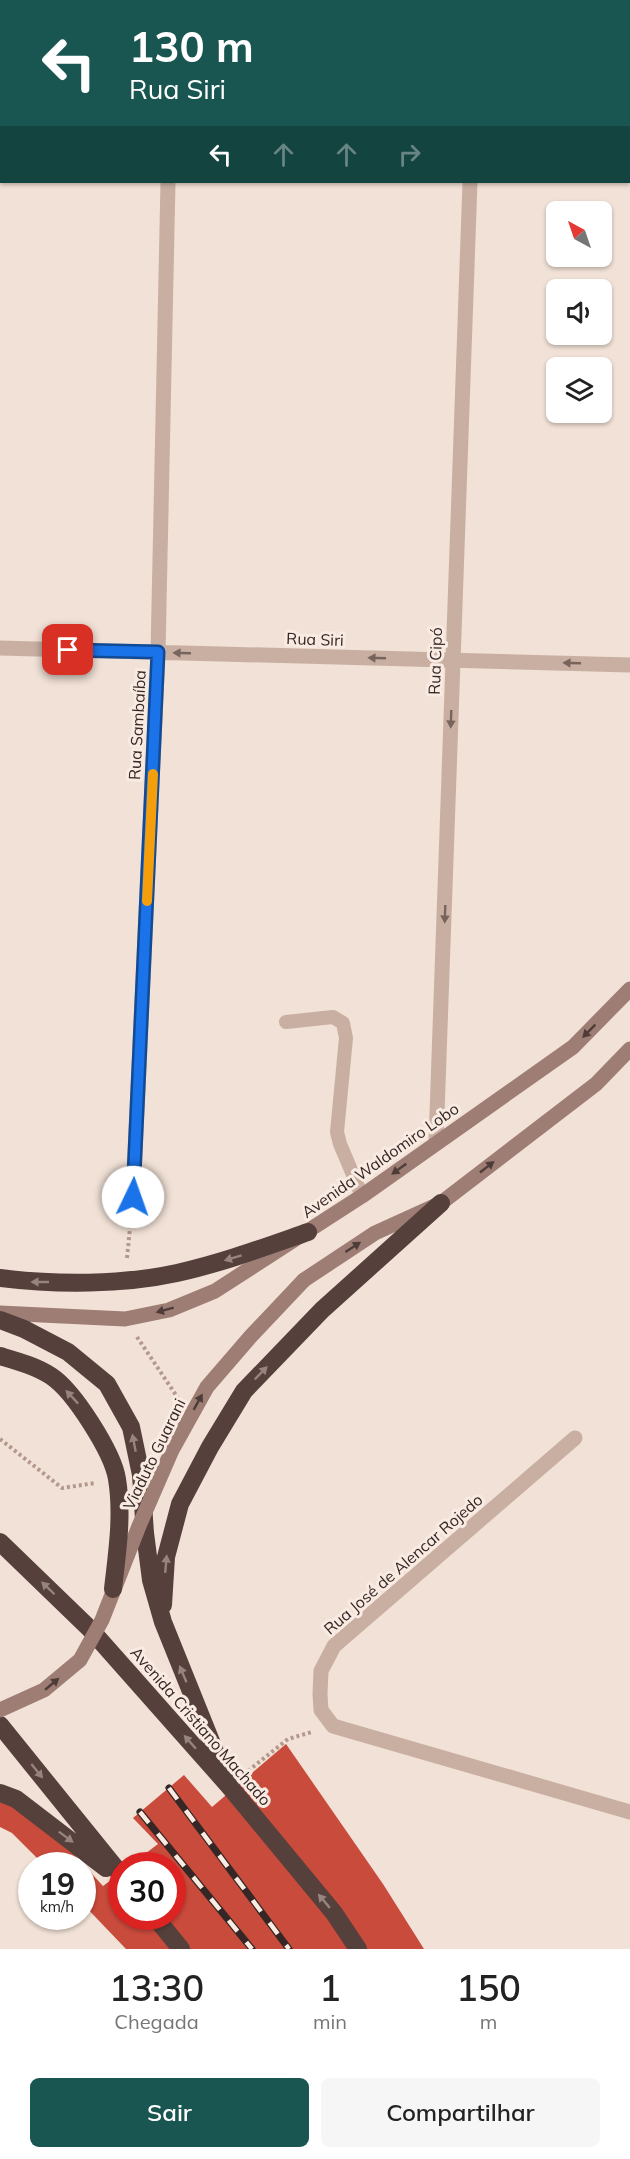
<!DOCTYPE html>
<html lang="pt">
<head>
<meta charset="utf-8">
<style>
	:root { --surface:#fff; --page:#f6f6f6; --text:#222; --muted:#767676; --accent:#1a5651 }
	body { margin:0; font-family:Mulish,sans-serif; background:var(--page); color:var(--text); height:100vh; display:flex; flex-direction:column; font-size:22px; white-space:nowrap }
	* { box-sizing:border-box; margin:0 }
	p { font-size:20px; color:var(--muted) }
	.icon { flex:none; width:33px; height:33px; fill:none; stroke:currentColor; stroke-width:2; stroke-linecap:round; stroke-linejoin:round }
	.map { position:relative; height:1949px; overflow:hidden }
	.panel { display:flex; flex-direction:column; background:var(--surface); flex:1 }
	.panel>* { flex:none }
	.top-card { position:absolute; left:0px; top:0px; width:630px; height:183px; box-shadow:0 2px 4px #0004; background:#1a5651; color:#fff; overflow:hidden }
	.needle { width:39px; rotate:320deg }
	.controls { position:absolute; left:546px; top:201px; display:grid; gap:12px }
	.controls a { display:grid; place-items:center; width:66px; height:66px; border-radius:9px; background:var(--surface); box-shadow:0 2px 4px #0004; font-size:30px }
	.speed { position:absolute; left:18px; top:1852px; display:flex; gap:12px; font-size:30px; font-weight:700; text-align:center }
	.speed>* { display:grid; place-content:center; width:78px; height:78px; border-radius:50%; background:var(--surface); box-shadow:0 2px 4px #0004; line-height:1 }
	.speed small { font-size:15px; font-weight:400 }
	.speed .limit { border:9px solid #d22; background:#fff; color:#111 }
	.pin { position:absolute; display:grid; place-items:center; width:51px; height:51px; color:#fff; margin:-26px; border-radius:12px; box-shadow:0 3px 9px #0006 }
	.me { position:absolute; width:66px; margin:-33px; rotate:3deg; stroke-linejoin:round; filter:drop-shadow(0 0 4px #0008) }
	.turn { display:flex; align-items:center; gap:21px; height:126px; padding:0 30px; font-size:27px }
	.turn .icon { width:78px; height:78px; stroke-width:2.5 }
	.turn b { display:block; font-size:42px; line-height:51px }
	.lanes { display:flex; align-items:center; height:57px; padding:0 30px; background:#0003; justify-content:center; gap:30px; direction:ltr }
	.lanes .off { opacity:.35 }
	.eta { display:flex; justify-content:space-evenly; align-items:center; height:102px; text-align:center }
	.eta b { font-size:36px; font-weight:600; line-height:42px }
	.primary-button { display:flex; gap:12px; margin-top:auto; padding:12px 30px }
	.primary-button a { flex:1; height:69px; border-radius:9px; background:var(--accent); color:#fff; font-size:24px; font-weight:600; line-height:69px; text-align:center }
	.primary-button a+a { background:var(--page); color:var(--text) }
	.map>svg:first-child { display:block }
	.building { fill:#c94b3c }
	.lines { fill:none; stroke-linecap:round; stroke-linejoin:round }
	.path { stroke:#b5988d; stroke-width:4; stroke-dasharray:3 3; stroke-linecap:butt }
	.lane { stroke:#c9afa2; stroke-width:14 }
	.street { stroke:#c9afa2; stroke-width:15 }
	.secondary { stroke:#9d7d74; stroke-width:15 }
	.highway { stroke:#55403c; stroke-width:18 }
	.rail-casing { stroke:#342725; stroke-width:7 }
	.rail { stroke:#f9ebe2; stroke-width:4.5; stroke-dasharray:14; stroke-linecap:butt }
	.secondary-bridge { stroke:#9d7d74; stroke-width:15 }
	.highway-bridge { stroke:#55403c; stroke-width:18 }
	.oneway { fill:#77645d }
	.oneway2 { fill:#4e3c39 }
	.oneway3 { fill:#97847e }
	.route-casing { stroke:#114b97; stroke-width:15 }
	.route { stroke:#1a73e8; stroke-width:10 }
	.slow { stroke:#f59e0b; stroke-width:10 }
	.labels { text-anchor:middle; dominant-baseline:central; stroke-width:6; stroke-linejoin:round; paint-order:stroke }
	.street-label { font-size:16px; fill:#342725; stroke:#f9ebe2 }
</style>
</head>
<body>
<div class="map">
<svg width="630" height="1949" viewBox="0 0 630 1949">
	<rect width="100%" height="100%" fill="#f1e1d6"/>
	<path class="building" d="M286,1744l97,140 41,65h-298l-44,-46v-37h-37l-33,-33 -12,-6v-25l12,4 46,31 45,49 19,-14v45h50v-51h-43l29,-22 -25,-26 51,-43 28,32z"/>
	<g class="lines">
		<path class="path" d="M127,1258l4,-40
			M137,1337l41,61
			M0,1439l62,49 33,-5
			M248,1771l40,-32 24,-7"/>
		<path class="lane" d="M286,1022l47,-5 10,6 3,15 -9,94 3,12 22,52"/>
		<path class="street" d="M171,2v-2
			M477,2v-2
			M0,648l630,17
			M436,1142l34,-960
			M133,1197l25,-544 10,-471
			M575,1438l-241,208 -13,25 -1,23 1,16 12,16 297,86"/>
		<path class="secondary" d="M304,1280l71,-47 66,-30 155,-119 34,-35
			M0,1313l125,6 44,-9 46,-19 147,-95 211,-149 57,-58"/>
		<path class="highway" d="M0,1278c56,7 122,7 177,-5 45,-10 88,-26 131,-41
			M0,1320l24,9 44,23 39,32 24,43 10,48 4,58 6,47 12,42 66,164
			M0,1542l90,87 139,157 105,127 24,36
			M163,1605l3,-48 14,-53 30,-57 34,-56 78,-81 119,-107
			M0,1725l122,151
			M0,1793l16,6 90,69
			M155,1917l26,32"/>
		<g class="rail-casing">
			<path id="rail" d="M169,1788l120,161
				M140,1812l112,137"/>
		</g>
		<use href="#rail" class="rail"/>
		<path class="secondary-bridge" d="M0,1710l44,-20 36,-30 22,-40 37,-94 33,-76 35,-63 44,-51 53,-56"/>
		<path class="highway-bridge" d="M0,1356c17,5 36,10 51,20 23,15 62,77 66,103 6,37 0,74 -4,110"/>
	</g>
	<defs><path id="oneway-solid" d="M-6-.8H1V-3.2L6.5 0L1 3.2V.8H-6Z" transform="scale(1.5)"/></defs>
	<g class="oneway">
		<use href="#oneway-solid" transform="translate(182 653) rotate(-178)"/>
		<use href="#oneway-solid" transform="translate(377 658) rotate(-178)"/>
		<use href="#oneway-solid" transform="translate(572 663) rotate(-178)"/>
		<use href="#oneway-solid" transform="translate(451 719) rotate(92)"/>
		<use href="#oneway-solid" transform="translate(445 914) rotate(92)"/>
	</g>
	<g class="oneway2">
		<use href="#oneway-solid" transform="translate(589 1031) rotate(135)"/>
		<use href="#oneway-solid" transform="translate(487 1167) rotate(-38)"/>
		<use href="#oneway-solid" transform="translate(399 1169) rotate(144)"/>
		<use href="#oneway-solid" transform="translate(353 1247) rotate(-33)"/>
		<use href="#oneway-solid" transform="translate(165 1310) rotate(165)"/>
		<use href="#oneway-solid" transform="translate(198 1402) rotate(-61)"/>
		<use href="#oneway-solid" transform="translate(52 1684) rotate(-40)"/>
	</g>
	<g class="oneway3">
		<use href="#oneway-solid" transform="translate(233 1258) rotate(163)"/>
		<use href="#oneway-solid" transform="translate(40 1282) rotate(180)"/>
		<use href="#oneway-solid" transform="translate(261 1373) rotate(-46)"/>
		<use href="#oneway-solid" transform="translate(72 1397) rotate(-133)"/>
		<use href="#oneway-solid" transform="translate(134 1443) rotate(-101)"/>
		<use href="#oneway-solid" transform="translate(166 1564) rotate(-85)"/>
		<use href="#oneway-solid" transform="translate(48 1588) rotate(-136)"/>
		<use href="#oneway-solid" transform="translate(183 1674) rotate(-113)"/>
		<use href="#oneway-solid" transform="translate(190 1742) rotate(-131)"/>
		<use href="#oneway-solid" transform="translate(37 1771) rotate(51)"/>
		<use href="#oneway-solid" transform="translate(66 1837) rotate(37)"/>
		<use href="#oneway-solid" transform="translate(324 1901) rotate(-130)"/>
	</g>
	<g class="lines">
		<g class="route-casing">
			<path id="route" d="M68,650l90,2 -25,545"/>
		</g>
		<use href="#route" class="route"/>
		<path class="slow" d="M147,901l6,-127"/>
	</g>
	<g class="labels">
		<g class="street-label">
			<text transform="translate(315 639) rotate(2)">Rua Siri</text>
			<text transform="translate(435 661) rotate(-88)">Rua Cipó</text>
			<text transform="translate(137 725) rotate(-87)">Rua Sambaíba</text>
			<text transform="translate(380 1160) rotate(-35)">Avenida Waldomiro Lobo</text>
			<text transform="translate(154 1454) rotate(-64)">Viaduto Guarani</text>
			<text transform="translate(403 1564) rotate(-41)">Rua José de Alencar Rojedo</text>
			<text transform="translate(201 1726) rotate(49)">Avenida Cristiano Machado</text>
		</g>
	</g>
</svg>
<div class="controls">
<a><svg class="needle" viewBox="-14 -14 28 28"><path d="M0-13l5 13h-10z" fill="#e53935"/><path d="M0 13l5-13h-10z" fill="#767676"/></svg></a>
<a><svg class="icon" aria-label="sound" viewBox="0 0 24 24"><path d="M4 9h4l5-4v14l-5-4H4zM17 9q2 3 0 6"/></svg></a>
<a><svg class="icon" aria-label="layers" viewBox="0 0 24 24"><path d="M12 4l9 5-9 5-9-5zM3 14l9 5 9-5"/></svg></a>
</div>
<div class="speed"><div>19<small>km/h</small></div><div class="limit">30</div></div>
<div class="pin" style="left:68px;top:650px;background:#d93025"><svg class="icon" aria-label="arrive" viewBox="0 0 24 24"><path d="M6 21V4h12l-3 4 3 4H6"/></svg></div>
<svg class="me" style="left:133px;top:1197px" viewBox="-20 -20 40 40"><circle r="19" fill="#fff"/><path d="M0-13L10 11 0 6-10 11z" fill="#1a73e8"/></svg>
<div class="top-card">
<div class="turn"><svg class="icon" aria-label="left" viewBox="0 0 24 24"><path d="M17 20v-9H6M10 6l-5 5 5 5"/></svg><div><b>130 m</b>Rua Siri</div></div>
<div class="lanes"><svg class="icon" aria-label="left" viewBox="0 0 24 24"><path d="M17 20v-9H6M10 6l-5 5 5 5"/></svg><svg class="icon off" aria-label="ahead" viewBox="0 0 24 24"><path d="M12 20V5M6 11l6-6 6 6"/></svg><svg class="icon off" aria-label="ahead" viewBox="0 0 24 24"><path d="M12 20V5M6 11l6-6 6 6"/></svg><svg class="icon off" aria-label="right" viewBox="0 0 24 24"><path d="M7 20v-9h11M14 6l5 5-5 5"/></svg></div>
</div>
</div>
<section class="panel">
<div class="eta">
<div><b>13:30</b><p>Chegada</p></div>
<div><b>1</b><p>min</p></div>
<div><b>150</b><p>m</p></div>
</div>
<div class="primary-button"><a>Sair</a><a>Compartilhar</a></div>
</section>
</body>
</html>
